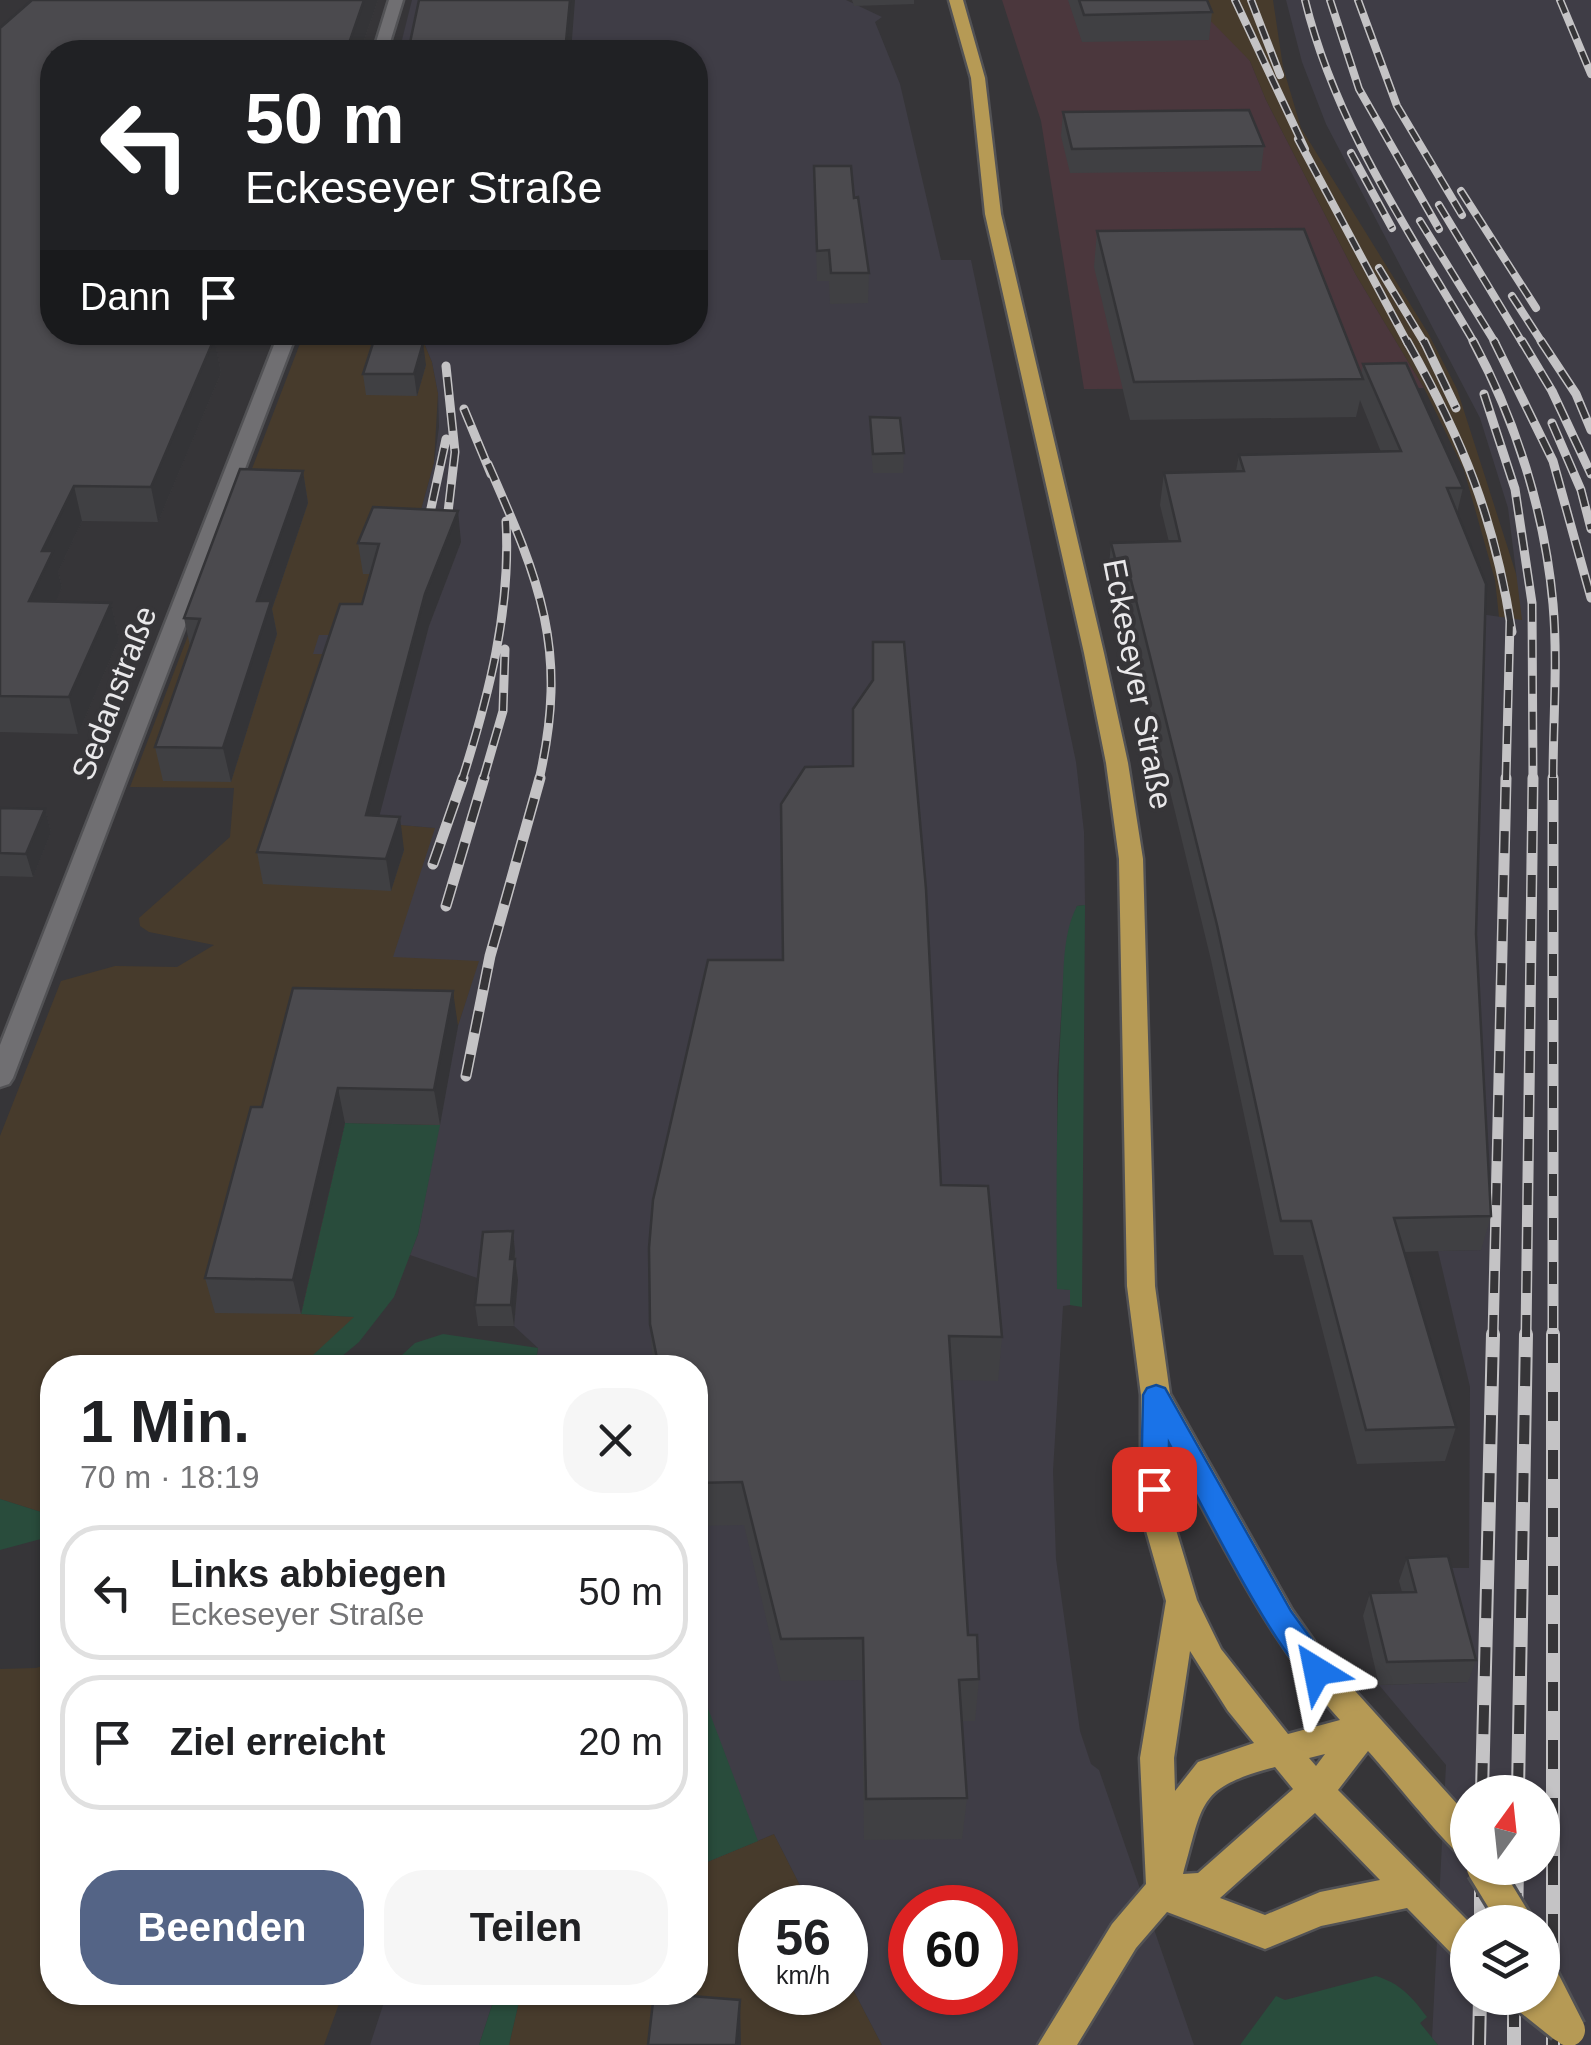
<!DOCTYPE html>
<html lang="de">
<head>
<meta charset="utf-8">
<style>
	:root { --surface:#fff; --page:#f6f6f6; --text:#202124; --muted:#757577; --line:#e0e0e0; --accent:#546486 }
	body { margin:0; font-family:Helvetica,sans-serif; background:var(--page); color:var(--text); height:100vh; display:flex; flex-direction:column; font-size:38px; white-space:nowrap }
	* { box-sizing:border-box; margin:0 }
	p { font-size:32px; color:var(--muted) }
	.icon { flex:none; width:55px; height:55px; fill:none; stroke:currentColor; stroke-width:2; stroke-linecap:round; stroke-linejoin:round }
	.map { position:relative; flex:1; overflow:hidden }
	.sheet { position:absolute; left:40px; top:1355px; width:668px; height:650px; display:flex; flex-direction:column; background:var(--surface); border-radius:40px; box-shadow:0 2px 8px #0004 }
	.sheet>* { flex:none }
	.banner { position:absolute; left:40px; top:40px; width:668px; height:305px; border-radius:40px; box-shadow:0 2px 8px #0004; background:#202124; color:#fff; overflow:hidden }
	.needle { width:65px; rotate:15deg }
	.controls { position:absolute; left:1450px; top:1775px; display:grid; gap:20px }
	.controls a { display:grid; place-items:center; width:110px; height:110px; border-radius:50%; background:var(--surface); box-shadow:0 2px 8px #0004; font-size:50px }
	.speed { position:absolute; left:738px; top:1885px; display:flex; gap:20px; font-size:50px; font-weight:700; text-align:center }
	.speed>* { display:grid; place-content:center; width:130px; height:130px; border-radius:50%; background:var(--surface); box-shadow:0 2px 8px #0004; line-height:1 }
	.speed small { font-size:25px; font-weight:400 }
	.speed .limit { border:15px solid #d22; background:#fff; color:#111 }
	.pin { position:absolute; display:grid; place-items:center; width:85px; height:85px; color:#fff; margin:-42px; border-radius:20px; box-shadow:0 5px 15px #0006 }
	.me { position:absolute; width:110px; margin:-55px; rotate:325deg; stroke-linejoin:round; filter:drop-shadow(0 0 8px #0008) }
	.turn { display:flex; align-items:center; gap:35px; height:210px; padding:0 40px; font-size:45px }
	.turn .icon { width:130px; height:130px; stroke-width:2.5 }
	.turn b { display:block; font-size:70px; line-height:85px }
	.then { display:flex; align-items:center; height:95px; padding:0 40px; background:#0003; gap:20px; font-size:38px }
	.round { display:grid; place-items:center; flex:none; width:105px; height:105px; border-radius:40px; background:var(--page) }
	.summary { display:flex; align-items:center; justify-content:space-between; height:170px; padding:0 40px }
	h1 { font-size:60px; font-weight:600; line-height:75px }
	.primary-button { display:flex; gap:20px; margin-top:auto; padding:20px 40px }
	.primary-button a { flex:1; height:115px; border-radius:40px; background:var(--accent); color:#fff; font-size:40px; font-weight:600; line-height:115px; text-align:center }
	.primary-button a+a { background:var(--page); color:var(--text) }
	ul { padding:0; list-style:none }
	li { display:flex; align-items:center; gap:30px; height:135px; margin:0 20px 15px; padding:0 20px; border:5px solid var(--line); border-radius:40px }
	li div { flex:1 }
	li b { display:block; font-size:38px }
	li em { font-style:normal }
	.map>svg:first-child { display:block }
	.commercial { fill:#4b373d }
	.industrial { fill:#473b2c }
	.built { fill:#3f3d46; fill-rule:evenodd }
	.green { fill:#294c3c }
	.lines { fill:none; stroke-linecap:round; stroke-linejoin:round }
	.street-casing { stroke:#525255; stroke-width:5 }
	.primary-casing { stroke:#525255; stroke-width:5 }
	.street { fill:#706f72; fill-rule:evenodd }
	.primary { fill:#b69a55; fill-rule:evenodd }
	.rail-far3-casing { stroke:#c4c3c5; stroke-width:8 }
	.rail-far2-casing { stroke:#c4c3c5; stroke-width:9 }
	.rail-far1-casing { stroke:#c4c3c5; stroke-width:11 }
	.rail-casing { stroke:#c4c3c5; stroke-width:14 }
	.rail-far3 { stroke:#363538; stroke-width:5; stroke-dasharray:14; stroke-linecap:butt }
	.rail-far2 { stroke:#363538; stroke-width:6; stroke-dasharray:18; stroke-linecap:butt }
	.rail-far1 { stroke:#363538; stroke-width:8; stroke-dasharray:22; stroke-linecap:butt }
	.rail { stroke:#363538; stroke-width:10; stroke-dasharray:29; stroke-linecap:butt }
	.primary-bridge-casing { stroke:#525255; stroke-width:38; stroke-linecap:butt }
	.primary-bridge { stroke:#b69a55; stroke-width:32 }
	.wall { fill:#404043 }
	.shaded-wall { fill:#343437 }
	.building { fill:#4b4a4e; stroke:#343437; stroke-width:2.5 }
	.route { fill:#1a73e8; stroke:#114b97; stroke-width:2.5 }
	.labels { text-anchor:middle; dominant-baseline:central; stroke-width:8; stroke-linejoin:round; paint-order:stroke }
	.street-label { font-size:32px; fill:#e9e8ea; stroke:#363538 }
</style>
</head>
<body>
<div class="map">
<svg width="1591" height="2045" viewBox="0 0 1591 2045">
	<rect width="100%" height="100%" fill="#363538"/>
	<path class="commercial" d="M1002,0h197l51,61 16,39 90,175 68,113 -340,1 -43,-268z"/>
	<path class="industrial" d="M1199,0h74l10,67 18,61 127,205 29,56 62,194 4,38 -24,-4 -4,-37 -31,-110 -40,-82 -68,-113 -90,-175 -16,-39 -44,-45z
		M304,333h116l12,29 6,31 -4,70 -21,77 -23,35 -14,80 2,168 58,5 44,132 -22,66 -18,99 -95,-2 -43,191 53,3 -23,24 -34,26 -246,1v143l-11,1 -41,-13v-363l61,-155 54,-15 62,1 37,-22 -65,-13 -9,-6 -1,-8 91,-81 4,-49 -104,-1z
		M52,1663v329l291,1 -19,52h-324v-376l36,-1z
		M774,1834l37,73 -51,1v84h85v-18l37,71h-373l12,-52 174,-1v-125z"/>
	<path class="built" d="M412,0h434l36,17 -7,5 25,62 41,176h30l105,502 8,70 1,73 -8,1 -12,52 -8,118v212l13,2v15l-7,1 -10,165 3,88 24,172 11,33 8,6 95,275h-312l-37,-71v-66l-34,-1 -37,-73 -79,33v-499l-160,-1 3,-19 -24,-22h-36l5,-46 -73,-25 8,-21 40,-208 21,-65 -86,-4 42,-129 -57,-5 -3,-168 -62,-1 6,-19h48l46,-96 21,-76 5,-36 -1,-34 -6,-31 -12,-29 275,-1v-280h-296zM910,1908h85v84h-85z
		M1286,0h305v2045h-153l-6,-7 14,-273 -67,-80 89,-3 -31,-114h32l1,-181 -32,-136 43,-1 -15,-281 14,-355 42,6 -14,-112 -28,-90 -154,-294 -24,-62zM1468,1792h74v76h-74zM1468,1922h74v76h-74z
		M387,1993v-1l109,1 -17,52h-109z"/>
	<path class="green" d="M1085,905l-3,402 -12,-2v-15l-13,-1c-1,-95 -1,-190 5,-285 2,-32 0,-69 15,-98z
		M345,1123l95,2 -22,109 -24,63 -35,45 -30,25 -30,1 55,-51 -53,-3z
		M443,1334l95,14 -3,19h-146l26,-24z
		M0,1499l41,13 11,-1v25l-52,14z
		M695,1674l63,167 -63,26z
		M1376,1976c25,8 35,20 51,41l-7,6 18,22h-198l36,-49 9,4z
		M496,1993h25l-12,52h-30z"/>
	<g class="lines">
		<g class="street-casing">
			<path id="street" d="M389,0h14l-16,52h-14z
				M279,332h18l-284,746 -4,6 -9,3v-42z"/>
		</g>
		<g class="primary-casing">
			<path id="primary" d="M949,0h14l22,78 16,136 103,439 24,110 15,96 12,427 15,108 122,216 36,51 140,155v45c-15,-6 -82,-91 -100,-110l-30,39 131,132 -1,41 -12,-5 -49,-50 -86,18 -56,23 -98,-37 -31,36 -59,97h-39l74,-121 34,-40 -6,-126 26,-157 -25,-88v-118l-14,-109 -8,-427 -13,-96 -22,-110 -99,-439 -14,-136zM1171,1449c51,94 97,191 169,271l-52,14 -67,-85 -24,-49 -26,-87zM1190,1651l38,60 26,32 -56,19 -23,29 -1,-33zM1325,1754l-9,12 -7,-8zM1275,1767l18,22 -95,84 -15,1c21,-73 14,-86 92,-107zM1315,1813l65,67 -60,12 -55,23 -45,-17z"/>
		</g>
		<use href="#street" class="street"/>
		<use href="#primary" class="primary"/>
		<g class="rail-far3-casing">
			<path id="rail-far3" d="M1235,0l70,149
				M1251,0l29,75
				M1305,0c31,127 105,232 170,344
				M1330,0l29,89 80,140
				M1358,0l39,106 65,109
				M1560,0l31,74
				M1298,139l110,205
				M1351,153l41,75
				M1461,191l75,117
				M1439,205l84,139
				M1420,221l76,123
				M1379,268l46,76
				M1512,296l31,48"/>
		</g>
		<g class="rail-far2-casing">
			<path id="rail-far2" d="M1407,341c57,102 87,175 105,291
				M1424,341l32,67
				M1473,341c43,80 72,172 80,263 5,57 0,118 0,176
				M1494,341l59,120 38,137
				M1522,341l30,50 39,83
				M1541,341l35,53 15,36
				M1484,394l31,95 17,114 1,177
				M464,409l27,65
				M1552,423l29,67 10,39
				M488,464c52,118 81,185 51,316
				M425,536l21,-97
				M445,538l10,-86 -9,-86
				M462,780c27,-85 49,-170 44,-259
				M483,780l20,-69 2,-62
				M1506,780l4,-159"/>
		</g>
		<g class="rail-far1-casing">
			<path id="rail-far1" d="M1553,778v559
				M433,864l30,-86
				M446,906l38,-128
				M466,1076l24,-120 50,-178
				M1493,1337l13,-559
				M1526,1337l7,-559"/>
		</g>
		<g class="rail-casing">
			<path id="rail" d="M1553,1334v711
				M1482,1792l11,-458
				M1518,1792l8,-458
				M1481,1868v54
				M1516,1922l1,-54
				M1514,1998v47
				M1479,2045l1,-47"/>
		</g>
		<use href="#rail-far3" class="rail-far3"/>
		<use href="#rail-far2" class="rail-far2"/>
		<use href="#rail-far1" class="rail-far1"/>
		<use href="#rail" class="rail"/>
		<g class="primary-bridge-casing">
			<path id="primary-bridge" d="M1483,1868l33,54
				M1542,1977l27,53
				M1528,1998l35,28"/>
		</g>
		<use href="#primary-bridge" class="primary-bridge"/>
	</g>
	<path class="wall" d="M32,0h346l-18,52h-308l163,290 6,31 -63,149 -76,-1 -24,51 4,15 -7,14 56,2 8,36 -41,95 -78,-2v-704z
		M852,0h62v4l-60,2z
		M1068,0h139l5,12 -3,28 -127,2z
		M1063,112l201,34 -3,25 -191,2 -9,-37z
		M814,166l40,32 15,75 -1,30 -38,1 -1,-23h-12z
		M1097,231l264,143 2,-10 100,124 -6,25 19,421 15,282 -10,34 -77,2 52,175 -11,34 -88,3 -54,-209h-29l-63,-295 -84,-346h-10l-9,-38 3,-33 58,-1 -9,-37 4,-32 72,-2 3,-16 142,-3 -21,-52 -4,17 -226,3 -36,-153z
		M426,365l-9,31 -51,-1 -3,-21z
		M870,417l34,36 -1,20h-30l-3,-36z
		M303,471l5,32 -36,106 5,25 -46,148 -68,-1 -8,-34 35,-101 -6,-28z
		M461,542l-32,84 -50,190 25,34 -13,41 -128,-7 -6,-32 105,-248 8,-30h-7l-5,-31z
		M873,642l68,543 61,152 -4,44 -46,-1 16,255 11,44 -4,42h-13l5,77 -5,41 -98,1 -2,-160 -81,1 -37,-156 -49,1v-158h-42l-3,-44 202,-558 1,-57 19,-27z
		M0,808l45,1 6,23 -18,45 -33,-1z
		M458,1026l-18,99 -95,-2 -44,191 -86,-1 -10,-35 57,-171z
		M513,1231l5,49 -4,46h-36l-3,-21z
		M1407,1558l69,102 -8,22 -89,3 -16,-69 7,-23 32,-1 -3,-11z"/>
	<path class="shaded-wall" d="M364,0h14l-18,52h-14z
		M570,0h5l-4,52h-6z
		M198,332h21l-4,10 6,31 -63,149 -7,-35z
		M423,343l3,22 -9,31 -3,-22z
		M303,471l5,32 -36,106 5,25 -46,148 -8,-34 34,-147z
		M74,486l8,35 -24,51 4,15 -23,50 -10,-36 13,-50z
		M458,511l3,31 -32,84 -58,222 -5,-33 59,-221z
		M111,603l8,36 -41,95 -9,-37z
		M45,809l6,23 -18,45 -7,-23z
		M400,817l4,33 -13,41 -5,-32z
		M453,991l5,35 -18,99 -6,-35z
		M338,1088l7,35 -44,191 -8,-34z
		M513,1231l2,21 -2,28 -3,-21z
		M515,1259l3,21 -4,46 -3,-21z
		M740,2000l1,45h-5z"/>
	<path class="building" d="M32,0h332l-18,52h-294v280h146l-3,6 19,1 -63,148 -77,-1 -32,65h11l-24,50 82,2 -42,94 -69,-1v-668z
		M419,0h151l-5,52h-157z
		M1079,0h128l5,12 -128,3z
		M1249,110l15,36 -192,3 -9,-37z
		M814,166h37l3,32 4,-1 11,76h-38l-2,-23 -12,1z
		M1304,229l59,150 -229,3 -37,-151z
		M373,343h50l-9,31h-51z
		M1406,363l57,125h-16l39,96 -10,350 15,282 -97,2 62,209 -90,3 -55,-209h-30l-64,-296 -86,-345 -10,1 -10,-38 69,-2 -16,-68 80,-2 -5,-16 162,-4 -38,-87z
		M870,417l30,1 4,35 -31,1z
		M240,469l63,2 -46,130h14l-48,147 -68,-1 45,-128 -16,-1z
		M373,507l85,4 -33,83 -59,221 34,2 -14,42 -129,-7 83,-248h22l17,-60 -21,-1z
		M873,642h31l22,247 15,296 47,1 14,151 -53,-1 19,299h9l2,44 -20,1 8,118 -101,1 -3,-161 -82,1 -39,-157 -47,1v-115h-36l-9,-44 -1,-76 4,-48 55,-240h75l-2,-156 24,-37 48,-1v-57l20,-29z
		M0,808l45,1 -19,45 -26,-1z
		M293,988l160,3 -19,99 -96,-2 -45,192 -88,-2 46,-171h11z
		M513,1231l-3,28h5l-4,46h-36l8,-73z
		M1448,1556l28,104 -89,2 -17,-69 46,-1 -9,-34z
		M654,1993l86,7 -4,45h-88z"/>
	<path class="route" d="M1156,1385l9,3 126,223 37,51 4,9 -4,9 -11,4c-34,-12 -125,-199 -148,-241l-1,46 -4,8 -10,3 -9,-3 -4,-8 2,-94 4,-7z"/>
	<g class="labels">
		<g class="street-label">
			<text transform="translate(1138 684) rotate(79)">Eckeseyer Straße</text>
			<text transform="translate(114 693) rotate(-69)">Sedanstraße</text>
		</g>
	</g>
</svg>
<div class="controls">
<a><svg class="needle" viewBox="-14 -14 28 28"><path d="M0-13l5 13h-10z" fill="#e53935"/><path d="M0 13l5-13h-10z" fill="#757577"/></svg></a>
<a><svg class="icon" aria-label="layers" viewBox="0 0 24 24"><path d="M12 4l9 5-9 5-9-5zM3 14l9 5 9-5"/></svg></a>
</div>
<div class="speed"><div>56<small>km/h</small></div><div class="limit">60</div></div>
<div class="pin" style="left:1154px;top:1489px;background:#d93025"><svg class="icon" aria-label="arrive" viewBox="0 0 24 24"><path d="M6 21V4h12l-3 4 3 4H6"/></svg></div>
<svg class="me" style="left:1317px;top:1671px" viewBox="-20 -20 40 40"><path d="M0-17L14 15 0 8-14 15z" fill="#1a73e8" stroke="#fff" stroke-width="4"/></svg>
<div class="banner">
<div class="turn"><svg class="icon" aria-label="left" viewBox="0 0 24 24"><path d="M17 20v-9H6M10 6l-5 5 5 5"/></svg><div><b>50 m</b>Eckeseyer Straße</div></div>
<div class="then">Dann<svg class="icon" aria-label="arrive" viewBox="0 0 24 24"><path d="M6 21V4h12l-3 4 3 4H6"/></svg></div>
</div>
<section class="sheet">
<div class="summary"><div><h1>1 Min.</h1><p>70 m · 18:19</p></div><a class="round"><svg class="icon" aria-label="close" viewBox="0 0 24 24"><path d="M6 6l12 12M18 6L6 18"/></svg></a></div>
<ul>
<li><svg class="icon" aria-label="left" viewBox="0 0 24 24"><path d="M17 20v-9H6M10 6l-5 5 5 5"/></svg><div><b>Links abbiegen</b><p>Eckeseyer Straße</p></div><em>50 m</em></li>
<li><svg class="icon" aria-label="arrive" viewBox="0 0 24 24"><path d="M6 21V4h12l-3 4 3 4H6"/></svg><div><b>Ziel erreicht</b></div><em>20 m</em></li>
</ul>
<div class="primary-button"><a>Beenden</a><a>Teilen</a></div>
</section>
</div>
</body>
</html>
